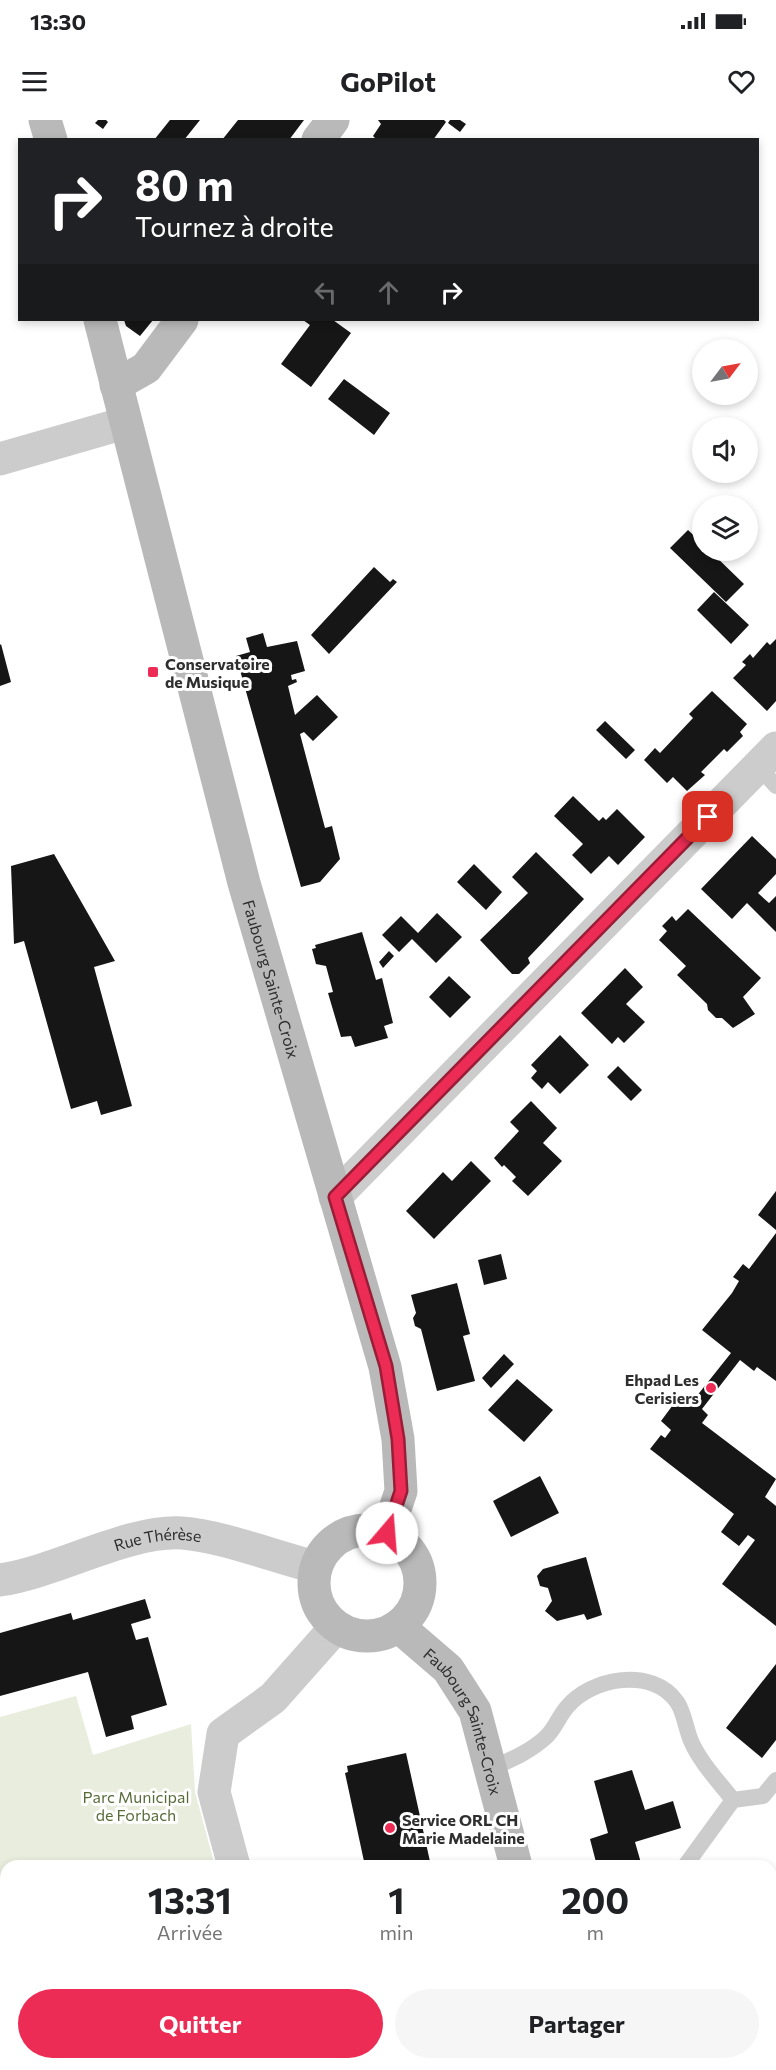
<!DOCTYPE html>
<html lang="fr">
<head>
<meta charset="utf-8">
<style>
	:root { --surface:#fff; --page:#f6f6f6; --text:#202124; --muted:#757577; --accent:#ec2c54 }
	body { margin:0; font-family:Commissioner,sans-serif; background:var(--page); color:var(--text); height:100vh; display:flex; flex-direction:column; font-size:22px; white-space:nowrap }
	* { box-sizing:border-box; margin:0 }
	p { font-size:20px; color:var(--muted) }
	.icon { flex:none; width:33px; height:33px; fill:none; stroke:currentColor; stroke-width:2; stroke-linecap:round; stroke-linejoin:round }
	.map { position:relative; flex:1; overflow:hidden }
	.drawer { position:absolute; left:0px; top:1740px; width:777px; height:210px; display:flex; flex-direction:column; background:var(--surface); border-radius:18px 18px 0 0; box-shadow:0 3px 9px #0003 }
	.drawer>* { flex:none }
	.top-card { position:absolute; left:18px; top:18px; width:741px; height:183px; border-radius:0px; box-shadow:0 3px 9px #0003; background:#202124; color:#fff; overflow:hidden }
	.needle { width:39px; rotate:58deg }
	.tools { position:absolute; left:692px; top:219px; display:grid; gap:12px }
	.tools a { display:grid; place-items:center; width:66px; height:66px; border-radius:50%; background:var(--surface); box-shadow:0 3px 9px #0003; font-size:30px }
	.pin { position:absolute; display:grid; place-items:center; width:51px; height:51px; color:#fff; margin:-26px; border-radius:12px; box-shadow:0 3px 9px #0006 }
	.me { position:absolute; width:66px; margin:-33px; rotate:18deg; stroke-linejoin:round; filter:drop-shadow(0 0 4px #0008) }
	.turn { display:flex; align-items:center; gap:21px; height:126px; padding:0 18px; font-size:27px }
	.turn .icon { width:78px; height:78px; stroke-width:2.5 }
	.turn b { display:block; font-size:42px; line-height:51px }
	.lanes { display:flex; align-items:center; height:57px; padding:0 18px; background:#0003; justify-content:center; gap:30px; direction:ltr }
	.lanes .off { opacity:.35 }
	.eta { display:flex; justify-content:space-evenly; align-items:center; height:102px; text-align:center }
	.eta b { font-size:36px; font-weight:700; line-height:42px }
	.button { display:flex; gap:12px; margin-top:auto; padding:12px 18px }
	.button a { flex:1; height:69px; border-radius:36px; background:var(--accent); color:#fff; font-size:24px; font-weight:700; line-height:69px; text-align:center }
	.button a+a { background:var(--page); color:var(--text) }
	.status { display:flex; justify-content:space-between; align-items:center; height:42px; padding:0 30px; background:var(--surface); direction:ltr }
	.status svg { height:16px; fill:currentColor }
	header { display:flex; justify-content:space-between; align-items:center; height:78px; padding:0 18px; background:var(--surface); font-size:27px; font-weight:700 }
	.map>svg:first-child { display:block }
	.green { fill:#e8eddd }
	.building { fill:#161616 }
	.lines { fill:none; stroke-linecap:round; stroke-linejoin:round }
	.lane { stroke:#ccc; stroke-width:16 }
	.street { stroke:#ccc; stroke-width:33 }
	.secondary { stroke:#b9b9b9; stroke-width:33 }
	.route-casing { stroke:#991d37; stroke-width:15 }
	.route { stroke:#ec2c54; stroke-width:10 }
	.poi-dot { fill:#ec2c54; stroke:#fff; stroke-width:2 }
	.labels { text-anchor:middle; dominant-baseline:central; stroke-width:6; stroke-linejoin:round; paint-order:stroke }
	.poi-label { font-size:16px; font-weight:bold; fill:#2f2f2f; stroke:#fff; text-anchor:start }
	.street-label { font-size:16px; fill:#2f2f2f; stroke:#fff }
	.park-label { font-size:16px; fill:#596d3b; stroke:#fff }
</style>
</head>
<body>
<div class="status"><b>13:30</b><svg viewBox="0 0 49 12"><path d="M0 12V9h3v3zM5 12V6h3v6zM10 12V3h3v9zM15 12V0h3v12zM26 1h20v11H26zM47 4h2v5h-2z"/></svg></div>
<header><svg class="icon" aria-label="menu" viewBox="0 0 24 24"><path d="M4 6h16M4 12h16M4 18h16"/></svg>GoPilot<svg class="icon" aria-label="heart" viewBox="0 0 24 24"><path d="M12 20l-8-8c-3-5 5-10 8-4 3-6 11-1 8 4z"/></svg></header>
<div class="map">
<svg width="776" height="1950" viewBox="0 0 776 1950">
	<rect width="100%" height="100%" fill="#fff"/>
	<path class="green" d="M76,1576l17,59 98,-31 4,68 20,74h-209v198h261l1,6h-268v-353z"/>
	<path class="building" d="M98,0h8l2,2 -5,7 -8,-6z
		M170,0h30l-16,20h-30z
		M238,0h66l-15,20h-67z
		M378,0h66l2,2 -13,18h-56l-4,-4 8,-12z
		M450,0h10l6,4 -6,8 -12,-9z
		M124,200h29l-13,16 -14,-10z
		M303,200h30l18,13 -40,54 -30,-23 29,-39z
		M344,259l46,34 -16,22 -46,-36z
		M688,410l14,13v7h7l35,34 -18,18 -56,-54z
		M374,447l16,15 3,-3 4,3 -68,72 -18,-19z
		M714,472l35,33 -18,19 -34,-34z
		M263,513l4,14 30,-6 8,30 -14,4 1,5 4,-1 1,3 -9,4 7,29 22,-20 21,22 -25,24 -9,-9 -4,2 25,94 7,-2 8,33 -20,23 -19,5 -65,-231 14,-4 -4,-14z
		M776,519v62l-9,10 -34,-33 13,-13 -4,-3 8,-8 3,4 14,-16 3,3z
		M1,524l10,38 -11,4v-41z
		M712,571l35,33 -7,8 3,4 -16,16 -3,-3 -23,23 4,3 -18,16 -14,-14 -6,6 -23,-23 11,-12 5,5 33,-35 -4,-4z
		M605,601l30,29 -9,9 -30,-29z
		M573,676l26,25 4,-4 3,3 11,-11 28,28 -27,28 -9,-9 -18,18 -19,-19 11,-11 -29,-28z
		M752,716l24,23v15l-18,19 11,10 7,-7v36l-29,-29 -15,16 -31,-30z
		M536,732l48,47 -56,59 2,5 -11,11h-7l-32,-34 48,-47 -16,-16z
		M54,734l61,107 -21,6 38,139 -31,9 -4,-14 -26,8 -47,-168 -10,3 -3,-78z
		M474,744l28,28 -16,18 -29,-28z
		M688,789l73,69 -18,19 12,17 -22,14 -11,-10h-6l-8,-8 -1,-6 -30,-29 9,-9 -27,-26 8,-9 -5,-5 10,-10 4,5z
		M437,793l25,24 -26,26 -24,-24 -13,13 -17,-17 19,-19 17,17z
		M362,812l14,48 6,-2 11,45 -9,3 4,12 -33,9 -4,-11 -10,1 -13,-44 5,-1 -7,-26 -10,-2 -4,-15 4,-1 -1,-3z
		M389,831l5,5 -11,12 -4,-6z
		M625,848l18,19 -17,17 19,18 -21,21 -6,-6 -6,7 -31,-31z
		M449,856l22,21 -21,21 -21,-21z
		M560,915l29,30 -29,29 -12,-12 -6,7 -11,-11 6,-7 -6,-6z
		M618,946l24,24 -11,11 -24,-24z
		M531,981l26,27 -14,15 19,18 -34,35 -16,-15 4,-4 -12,-12 -2,2 -8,-9 25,-27 -9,-9z
		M471,1041l20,20 -57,58 -28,-28 37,-39 9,9z
		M776,1071v39l-18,-15z
		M776,1113v148l-19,-14 -3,4 -14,-11 -38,49 6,6 -6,8 74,56 -11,18 11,9v120l-54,-42 33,-44 -7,-5 -9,11 -18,-14 13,-18 -84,-65 11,-14 4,3 6,-8 -10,-9 20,-27 11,8 39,-49 -29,-23 30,-37 7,-12 -6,-4 10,-13 6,5z
		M501,1134l6,25 -23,6 -6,-25z
		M457,1163l13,51 -7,2 12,45 -38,10 -16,-62 -6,-3 -2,-8 3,-5 -5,-18z
		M504,1234l10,10 -23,24 -9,-10z
		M517,1259l36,31 -29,32 -36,-32z
		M540,1356l19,37 -48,24 -18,-36z
		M586,1437l16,58 -15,5 -3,-6 -27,7 -12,-10 7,-10 -4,-13 -8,-2 -3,-10 6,-7z
		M145,1479l6,19 -20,6 5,16 12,-3 19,68 -36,11 3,13 -28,8 -18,-65 -88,24v-63l71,-20 2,7z
		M776,1544v76l-14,18 -36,-30z
		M406,1633l25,113h-66l-20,-93 3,-1 -1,-6z
		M632,1650l13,40 28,-9 8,27 -46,14 6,21 -10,3h-34l-7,-27 18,-6 -14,-52z
		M776,1798v39l-5,3v-39z
		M642,1944h25l3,6h-38z"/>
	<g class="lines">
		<path class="lane" d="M758,646l18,20
			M490,1649c20,-9 40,-17 56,-32 9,-8 13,-21 21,-30 24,-29 85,-41 110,-5 7,10 9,27 14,39 9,21 28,41 42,59l-48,66
			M733,1680l30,-4 13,-16"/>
		<g class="street">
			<path d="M0,339l125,-36"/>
			<path d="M335,1077l441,-449"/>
			<path id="s1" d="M0,1460c56,-8 127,-50 182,-47 40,3 93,24 134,34"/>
			<path d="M234,1746l-20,-74 9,-58 50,-36 63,-71"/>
			<path d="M771,1934l5,-6"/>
			<path d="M288,1944l1,6"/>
		</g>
		<g class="secondary">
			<path d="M45,0l6,20"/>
			<path d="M318,20l15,-20"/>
			<path id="s2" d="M100,200l144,563 141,484 13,72 3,52 -14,42"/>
			<path d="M116,265l30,-17 36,-48"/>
			<circle cx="367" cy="1463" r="53"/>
			<path id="s3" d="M398,1506l50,43 27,42 41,155"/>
			<path d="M569,1944l1,6"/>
		</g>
	</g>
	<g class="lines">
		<g class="route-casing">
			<path id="route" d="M387,1413l14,-42 -3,-52 -12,-73 -51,-169 373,-380"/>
		</g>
		<use href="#route" class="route"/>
	</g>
	<g class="poi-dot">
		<rect x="147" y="546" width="12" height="12" rx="3"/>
		<circle cx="711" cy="1268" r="6"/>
		<circle cx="390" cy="1708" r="6"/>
	</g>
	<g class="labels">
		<g class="poi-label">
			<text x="165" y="543">Conservatoire<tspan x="165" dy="18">de Musique</tspan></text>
			<text x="699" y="1259" text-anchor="end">Ehpad Les<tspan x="699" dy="18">Cerisiers</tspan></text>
			<text x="402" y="1699">Service ORL CH<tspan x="402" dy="18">Marie Madelaine</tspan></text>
		</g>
		<g class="street-label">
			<text stroke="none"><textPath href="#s2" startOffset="681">Faubourg Sainte-Croix</textPath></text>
			<text stroke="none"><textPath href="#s1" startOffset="164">Rue Thérèse</textPath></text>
			<text stroke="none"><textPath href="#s3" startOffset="120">Faubourg Sainte-Croix</textPath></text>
		</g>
		<g class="park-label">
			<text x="136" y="1676">Parc Municipal<tspan x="136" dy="18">de Forbach</tspan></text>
		</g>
	</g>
</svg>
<div class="tools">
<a><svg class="needle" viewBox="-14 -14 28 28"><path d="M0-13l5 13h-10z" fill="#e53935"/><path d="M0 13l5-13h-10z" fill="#757577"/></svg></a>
<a><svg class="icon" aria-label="sound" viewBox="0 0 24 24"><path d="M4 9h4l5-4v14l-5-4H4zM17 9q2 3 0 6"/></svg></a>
<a><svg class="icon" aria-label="layers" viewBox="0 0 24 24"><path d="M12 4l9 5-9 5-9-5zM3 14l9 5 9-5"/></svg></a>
</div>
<div class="pin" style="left:708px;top:697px;background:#d93025"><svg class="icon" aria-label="arrive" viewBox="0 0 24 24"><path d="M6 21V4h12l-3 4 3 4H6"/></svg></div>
<svg class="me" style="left:387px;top:1413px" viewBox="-20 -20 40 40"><circle r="19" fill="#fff"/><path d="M0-13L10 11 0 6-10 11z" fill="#ec2c54"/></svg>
<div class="top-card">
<div class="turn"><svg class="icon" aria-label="right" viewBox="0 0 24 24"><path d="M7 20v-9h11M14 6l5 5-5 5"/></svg><div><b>80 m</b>Tournez à droite</div></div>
<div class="lanes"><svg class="icon off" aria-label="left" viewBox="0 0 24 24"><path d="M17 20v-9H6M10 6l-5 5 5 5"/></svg><svg class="icon off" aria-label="ahead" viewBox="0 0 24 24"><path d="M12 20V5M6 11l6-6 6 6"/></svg><svg class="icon" aria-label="right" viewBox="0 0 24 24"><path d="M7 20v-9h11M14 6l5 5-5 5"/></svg></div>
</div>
<section class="drawer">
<div class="eta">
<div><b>13:31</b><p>Arrivée</p></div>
<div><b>1</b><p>min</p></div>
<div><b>200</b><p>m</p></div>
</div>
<div class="button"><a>Quitter</a><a>Partager</a></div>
</section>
</div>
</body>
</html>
